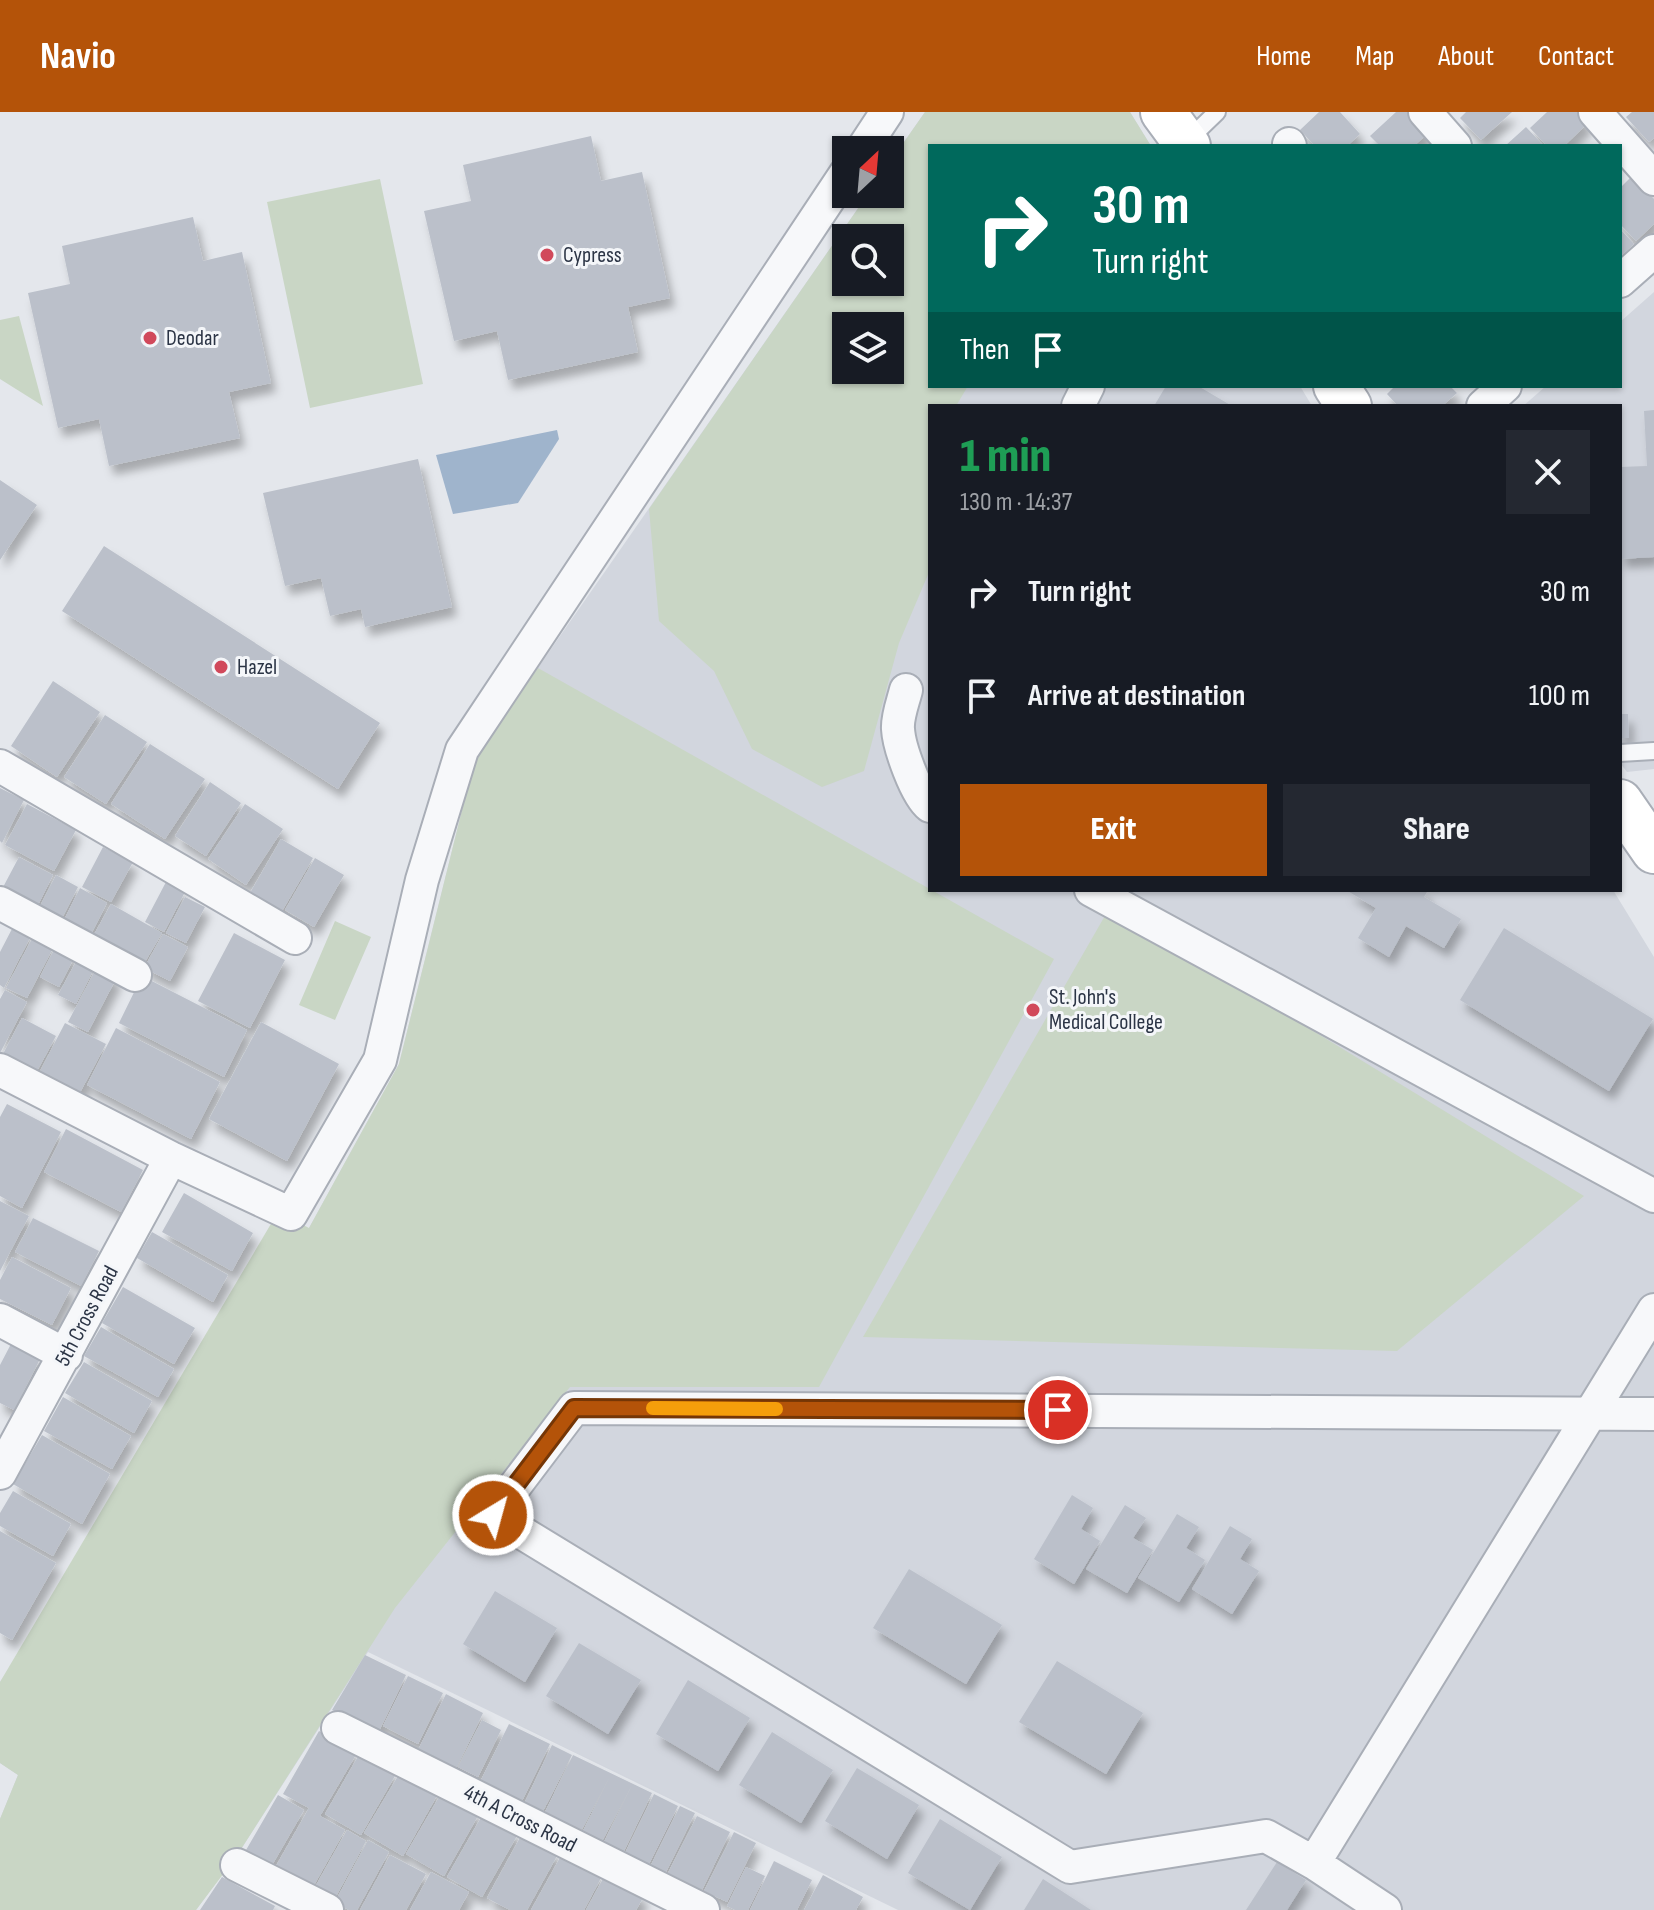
<!DOCTYPE html>
<html lang="en">
<head>
<meta charset="utf-8">
<style>
	:root { --surface:#171b24; --page:#242831; --text:#f1f3f6; --muted:#9ea1a6; --accent:#b45309 }
	body { margin:0; font-family:"Sofia Sans Condensed",sans-serif; background:var(--page); color:var(--text); height:100vh; display:flex; flex-direction:column; font-size:30px; white-space:nowrap }
	* { box-sizing:border-box; margin:0 }
	p { font-size:26px; color:var(--muted) }
	.icon { flex:none; width:44px; height:44px; fill:none; stroke:currentColor; stroke-width:2; stroke-linecap:round; stroke-linejoin:round }
	.map { position:relative; flex:1; overflow:hidden }
	.panel { position:absolute; left:928px; top:292px; width:694px; height:488px; display:flex; flex-direction:column; background:var(--surface); border-radius:0px; box-shadow:0 2px 6px #0004 }
	.panel>* { flex:none }
	.guide { position:absolute; left:928px; top:32px; width:694px; height:244px; border-radius:0px; box-shadow:0 2px 6px #0004; background:#00695c; color:#fff; overflow:hidden }
	.needle { width:52px; rotate:26deg }
	.buttons { position:absolute; left:832px; top:24px; display:grid; gap:16px }
	.buttons a { display:grid; place-items:center; width:72px; height:72px; border-radius:0px; background:var(--surface); box-shadow:0 2px 6px #0004; font-size:40px }
	.pin { position:absolute; display:grid; place-items:center; width:68px; height:68px; color:#fff; margin:-34px; border:4px solid #fff; border-radius:50%; box-shadow:0 2px 8px #0007 }
	.me { position:absolute; width:88px; margin:-44px; rotate:37deg; stroke-linejoin:round; filter:drop-shadow(0 0 6px #0008) }
	.turn { display:flex; align-items:center; gap:28px; height:168px; padding:0 32px; font-size:36px }
	.turn .icon { width:104px; height:104px; stroke-width:2.5 }
	.turn b { display:block; font-size:56px; line-height:68px }
	.then { display:flex; align-items:center; height:76px; padding:0 32px; background:#0003; gap:16px; font-size:30px }
	.round { display:grid; place-items:center; flex:none; width:84px; height:84px; border-radius:0px; background:var(--page) }
	.summary { display:flex; align-items:center; justify-content:space-between; height:136px; padding:0 32px }
	h1 { font-size:48px; font-weight:800; line-height:60px; color:#1e9e55 }
	.action { display:flex; gap:16px; margin-top:auto; padding:16px 32px }
	.action a { flex:1; height:92px; border-radius:0px; background:var(--accent); color:#fff; font-size:32px; font-weight:800; line-height:92px; text-align:center }
	.action a+a { background:var(--page); color:var(--text) }
	ul { padding:0; list-style:none }
	li { display:flex; align-items:center; gap:24px; height:104px; padding:0 32px }
	li div { flex:1 }
	li b { display:block; font-size:30px }
	li em { font-style:normal }
	header { display:flex; align-items:center; gap:48px; box-sizing:border-box; height:112px; padding:0 40px; background:var(--accent); color:#fff }
	header strong { font-size:38px }
	nav { display:flex; gap:44px; margin-inline-start:auto; font-size:28px }
	.map>svg:first-child { display:block }
	.built { fill:#d2d6de; fill-rule:evenodd }
	.green { fill:#c9d6c5; fill-rule:evenodd }
	.water { fill:#9fb4cc }
	.building { fill:#bbc0ca; filter:url(#shadow) }
	.lines { fill:none; stroke-linecap:round; stroke-linejoin:round }
	.service-casing { stroke:#a9aeb7; stroke-width:20 }
	.minor-casing { stroke:#a9aeb7; stroke-width:36 }
	.secondary-casing { stroke:#a9aeb7; stroke-width:48 }
	.service { stroke:#f7f8fa; stroke-width:16 }
	.minor { stroke:#f7f8fa; stroke-width:32 }
	.secondary { stroke:#fff; stroke-width:44 }
	.route-casing { stroke:#753606; stroke-width:20 }
	.route { stroke:#b45309; stroke-width:14 }
	.slow { stroke:#f59e0b; stroke-width:14 }
	.poi-dot { fill:#d1495b; stroke:#f4f6f9; stroke-width:3 }
	.labels { text-anchor:middle; dominant-baseline:central; stroke-width:6; stroke-linejoin:round; paint-order:stroke }
	.poi-label { font-size:22px; fill:#2b3445; stroke:#f4f6f9; text-anchor:start }
	.street-label { font-size:22px; fill:#2b3445; stroke:#f4f6f9 }
</style>
</head>
<body>
<header>
<strong>Navio</strong>
<nav><a>Home</a><a>Map</a><a>About</a><a>Contact</a></nav>
</header>
<div class="map">
<svg width="1654" height="1798" viewBox="0 0 1654 1798">
	<defs>
		<filter id="shadow"><feDropShadow dx="5" dy="9" stdDeviation="4" flood-color="#0004"/></filter>
	</defs>
	<rect width="100%" height="100%" fill="#e4e7ec"/>
	<path class="built" d="M925,0h205l21,34h-221v240h370l12,20h-382v484h683l41,67v953h-756l-530,-258 -125,194 -47,64h-196v-91l18,-44 -18,-12v-81l309,-454 90,-164 76,-306 393,-564h22v-32zM846,126h44v44h-44zM846,214h44v44h-44z
		M1654,180v477l-27,3 -7,-9v-357h-97l23,-20h74v-64z"/>
	<path class="green" d="M925,0h205l21,34h-221v240h38l-12,20h-26v164l-31,73 -35,128 -42,16 -70,-38 -38,-78 -55,-50 -10,-112 219,-315h22v-32zM890,126v44h-44v-44zM890,214v44h-44v-44z
		M380,67l43,205 -113,24 -43,-206z
		M19,204l24,90 -43,-27v-59z
		M538,556l516,291 -235,428h-249l-175,221 -159,249 -40,53h-196v-91l18,-44 -18,-12v-81l278,-470 31,16 90,-164 76,-306z
		M1110,795l474,289 -187,155 -534,-14z
		M335,809l36,16 -36,83 -36,-15z"/>
	<path class="water" d="M557,318l2,9 -41,64 -65,11 -17,-59z"/>
	<path class="building" d="M1319,0h21l20,22 -13,12h-32l-15,-16z
		M1396,0h14l19,20 -15,14h-34l-10,-10z
		M1466,0h46l-31,28 -21,-22z
		M1547,0h31l10,11 -24,23h-17l-17,-18z
		M1632,0h22v26l-5,4 -23,-25z
		M1526,15l18,19h-39z
		M591,24l10,45 41,-9 28,126 -42,9 10,45 -130,28 -11,-49 -43,10 -30,-130 47,-10 -8,-36z
		M1632,64l22,23v25l-18,17 -16,-17v-36z
		M193,105l10,44 39,-9 29,131 -42,9 11,46 -131,28 -10,-47 -41,9 -30,-135 42,-9 -8,-38z
		M1620,117l14,15 -14,13z
		M1166,274h32l34,20h-78z
		M1395,274h55l7,7 -15,13h-44l-11,-12z
		M1654,298v147l-34,2v-92l27,-1 -3,-55z
		M418,347l34,148 -87,20 -4,-18 -31,7 -9,-38 -36,8 -22,-93z
		M0,368l37,25 -37,55z
		M104,434l276,177 -42,66 -276,-178z
		M53,569l47,31 -43,65 -46,-31z
		M1620,602h8l1,24h-9z
		M105,603l42,27 -41,62 -42,-27z
		M150,632l55,35 -40,60 -54,-35z
		M210,670l31,21 -35,53 -31,-20z
		M0,676l24,12 -22,43 -2,-2z
		M27,692l49,26 -22,41 -49,-26z
		M245,692l38,25 -37,56 -38,-26z
		M281,727l32,19 -31,53 -32,-18z
		M103,735l30,15 -22,40 -29,-15z
		M19,745l34,18 -17,34 -35,-18z
		M315,746l29,17 -30,52 -29,-17z
		M56,763l22,12 -18,35 -22,-12z
		M166,770l19,10 -21,40 -19,-10z
		M80,776l27,15 -18,35 -27,-14z
		M1346,778h82l-4,7 37,22 -17,29 -38,-22 -17,31 -31,-19 18,-30z
		M185,785l20,10 -19,36 -20,-10z
		M111,792l51,29 -20,34 -50,-29z
		M14,813l18,9 -28,54 -4,-3v-33z
		M1504,816l149,91 -44,72 -149,-91z
		M234,821l51,27 -35,68 -52,-27z
		M163,822l25,13 -18,34 -26,-13z
		M34,823l20,11 -27,52 -21,-10z
		M56,834l19,10 -16,31 -19,-10z
		M78,846l17,9 -19,37 -18,-9z
		M97,855l20,10 -29,55 -20,-10z
		M142,864l105,54 -23,47 -105,-54z
		M5,878l22,12 -27,51v-54z
		M22,906l34,18 -19,35 -34,-17z
		M261,910l78,42 -52,97 -78,-42z
		M65,911l41,21 -29,54 -40,-21z
		M116,916l104,54 -29,57 -104,-54z
		M7,992l54,28 -39,76 -22,-12v-79z
		M66,1017l77,41 -22,42 -77,-40z
		M184,1081l69,40 -21,38 -70,-39z
		M0,1089l29,15 -29,55z
		M33,1106l66,33 -18,35 -66,-34z
		M152,1120l76,43 -15,27 -76,-44z
		M12,1145l59,31 -19,37 -52,-26v-19z
		M123,1175l72,41 -21,36 -72,-41z
		M101,1215l73,42 -16,28 -74,-41z
		M11,1232l29,15 -26,51 -14,-7v-38z
		M84,1250l68,39 -18,32 -69,-40z
		M63,1285l68,39 -19,33 -68,-38z
		M42,1323l68,39 -28,50 -69,-40z
		M13,1379l58,33 -18,32 -53,-30v-13z
		M1072,1383l21,13 -12,21 19,12 -26,43 -40,-25z
		M1125,1393l21,13 -13,20 20,12 -26,43 -41,-24z
		M1177,1402l22,13 -13,21 19,12 -26,42 -41,-24z
		M1230,1414l22,13 -12,20 19,12 -27,43 -40,-25z
		M0,1419l56,32 -44,77 -12,-7z
		M909,1457l93,56 -36,59 -93,-56z
		M495,1479l62,37 -32,54 -62,-38z
		M579,1531l62,37 -33,54 -62,-38z
		M365,1543l41,20 -28,58 -46,-23z
		M1057,1549l86,52 -37,61 -87,-52z
		M408,1564l35,17 -25,51 -35,-18z
		M688,1568l62,38 -32,53 -62,-37z
		M446,1582l37,19 -28,58 -38,-19z
		M482,1608l19,10 -23,47 -20,-10z
		M509,1612l41,20 -29,59 -40,-23z
		M319,1619l38,22 -37,63 25,14 -36,64 -37,-21 37,-65 -26,-14z
		M772,1620l61,38 -32,53 -62,-38z
		M552,1633l20,10 -30,58 -18,-9z
		M360,1641l36,21 -35,61 -36,-21z
		M573,1643l79,38 -29,60 -20,-9 28,-57 -30,56 -19,-10 27,-55 -29,55 -36,-19z
		M857,1656l62,37 -32,54 -62,-38z
		M401,1659l38,21 -36,64 -39,-23z
		M442,1680l37,22 -35,62 -38,-22z
		M654,1682l24,12 -29,58 -24,-11z
		M278,1683l26,15 -36,62 -26,-15z
		M680,1694l15,7 -29,59 -15,-7z
		M483,1702l35,20 -36,63 -35,-20z
		M697,1704l33,16 -28,58 -34,-17z
		M940,1707l62,38 -32,53 -62,-37z
		M347,1718l19,11 -32,59 -20,-11z
		M734,1720l22,11 -29,59 -23,-11z
		M522,1722l36,20 -31,56h-17l-23,-12z
		M368,1728l21,12 -32,58h-8l-14,-8z
		M562,1742l40,22 -18,34h-53z
		M390,1743l36,19 -20,36h-46z
		M774,1749l38,19 -15,30h-47z
		M1277,1750l29,18 -19,30h-41z
		M746,1755l19,9 -17,34h-13l-8,-4z
		M431,1760l38,20 -10,18h-49z
		M605,1763l39,21 -8,14h-50z
		M823,1763l40,22 -7,13h-52z
		M222,1765l53,29 -2,4h-73z
		M1043,1767l48,31h-67z"/>
	<g class="lines">
		<g class="service-casing">
			<path id="service" d="M1187,29l30,-29
				M1620,641l34,-2"/>
		</g>
		<g class="minor-casing">
			<path id="minor" d="M1425,0l30,34
				M1595,0l59,67
				M1289,32l1,2
				M862,38l25,-38
				M1620,169l34,-30
				M1078,294l10,-20
				M1483,294l22,-20
				M906,578c-3,12 -9,27 -8,39 1,18 18,66 32,77
				M0,654l295,172
				M1091,778l563,306
				M0,791l135,72
				M0,958l171,88 120,56 89,-154 42,-180 40,-130 384,-577
				M0,1208l66,35
				M0,1361l171,-315
				M338,1616l365,182
				M1314,1751l340,-553
				M237,1753l90,45
				M1385,1798l-71,-47 -48,-27 -196,31 -577,-352 81,-107 1080,6"/>
		</g>
		<g class="secondary-casing">
			<path id="secondary" d="M1163,0l25,34
				M1336,274l13,20
				M1620,690l34,49"/>
		</g>
		<use href="#service" class="service"/>
		<use href="#minor" class="minor"/>
		<use href="#secondary" class="secondary"/>
	</g>
	<g class="lines">
		<g class="route-casing">
			<path id="route" d="M493,1403l81,-107 484,2"/>
		</g>
		<use href="#route" class="route"/>
		<path class="slow" d="M653,1296l123,1"/>
	</g>
	<g class="poi-dot">
		<circle cx="547" cy="143" r="8"/>
		<circle cx="150" cy="226" r="8"/>
		<circle cx="221" cy="555" r="8"/>
		<circle cx="1033" cy="898" r="8"/>
	</g>
	<g class="labels">
		<g class="poi-label">
			<text x="563" y="143">Cypress</text>
			<text x="166" y="226">Deodar</text>
			<text x="237" y="555">Hazel</text>
			<text x="1049" y="885">St. John's<tspan x="1049" dy="25">Medical College</tspan></text>
		</g>
		<g class="street-label">
			<text transform="translate(87 1204) rotate(-62)">5th Cross Road</text>
			<text transform="translate(520 1707) rotate(27)">4th A Cross Road</text>
		</g>
	</g>
</svg>
<div class="buttons">
<a><svg class="needle" viewBox="-14 -14 28 28"><path d="M0-13l5 13h-10z" fill="#e53935"/><path d="M0 13l5-13h-10z" fill="#9ea1a6"/></svg></a>
<a><svg class="icon" aria-label="search" viewBox="0 0 24 24"><circle cx="10" cy="10" r="6"/><path d="M15 15l6 6"/></svg></a>
<a><svg class="icon" aria-label="layers" viewBox="0 0 24 24"><path d="M12 4l9 5-9 5-9-5zM3 14l9 5 9-5"/></svg></a>
</div>
<div class="pin" style="left:1058px;top:1298px;background:#d93025"><svg class="icon" aria-label="arrive" viewBox="0 0 24 24"><path d="M6 21V4h12l-3 4 3 4H6"/></svg></div>
<svg class="me" style="left:493px;top:1403px" viewBox="-20 -20 40 40"><circle r="17" fill="#b45309" stroke="#fff" stroke-width="3"/><path d="M0-11L8 9 0 5-8 9z" fill="#fff"/></svg>
<div class="guide">
<div class="turn"><svg class="icon" aria-label="right" viewBox="0 0 24 24"><path d="M7 20v-9h11M14 6l5 5-5 5"/></svg><div><b>30 m</b>Turn right</div></div>
<div class="then">Then<svg class="icon" aria-label="arrive" viewBox="0 0 24 24"><path d="M6 21V4h12l-3 4 3 4H6"/></svg></div>
</div>
<section class="panel">
<div class="summary"><div><h1>1 min</h1><p>130 m · 14:37</p></div><a class="round"><svg class="icon" aria-label="close" viewBox="0 0 24 24"><path d="M6 6l12 12M18 6L6 18"/></svg></a></div>
<ul>
<li><svg class="icon" aria-label="right" viewBox="0 0 24 24"><path d="M7 20v-9h11M14 6l5 5-5 5"/></svg><div><b>Turn right</b></div><em>30 m</em></li>
<li><svg class="icon" aria-label="arrive" viewBox="0 0 24 24"><path d="M6 21V4h12l-3 4 3 4H6"/></svg><div><b>Arrive at destination</b></div><em>100 m</em></li>
</ul>
<div class="action"><a>Exit</a><a>Share</a></div>
</section>
</div>
</body>
</html>
